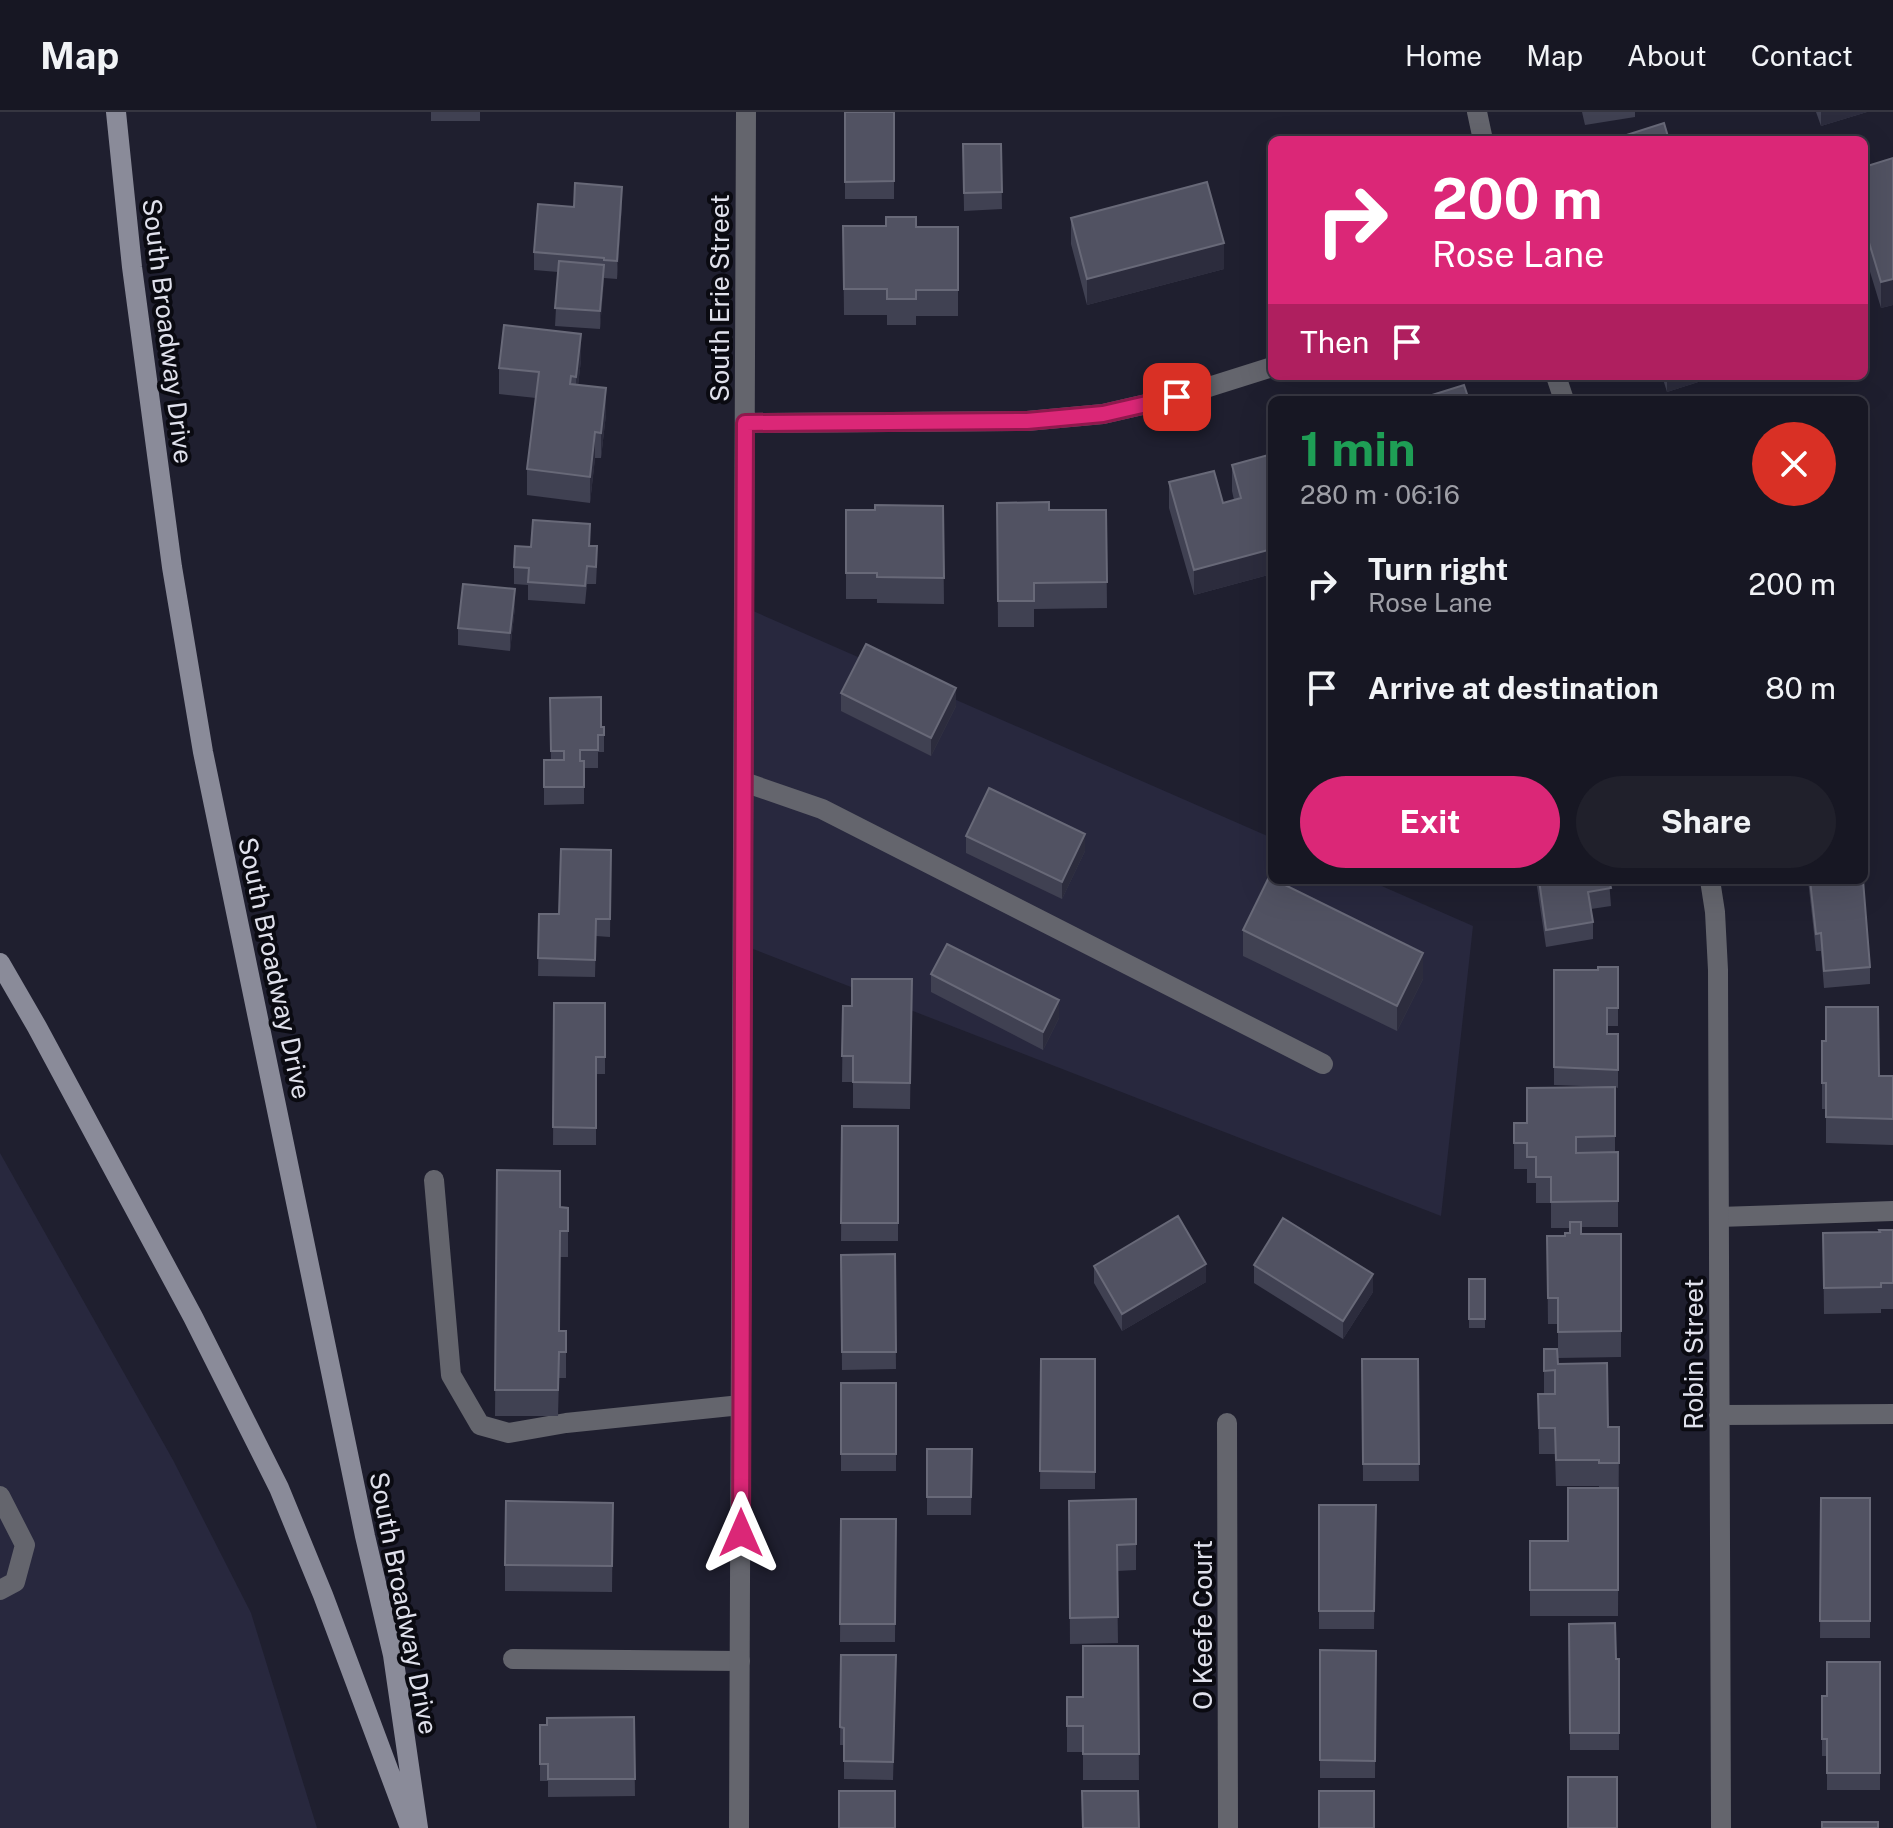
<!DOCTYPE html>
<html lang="en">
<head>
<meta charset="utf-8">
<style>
	:root { --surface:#171723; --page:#20202b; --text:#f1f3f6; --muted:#9e9fa6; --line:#363641; --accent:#db2777 }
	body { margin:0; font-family:"Public Sans",sans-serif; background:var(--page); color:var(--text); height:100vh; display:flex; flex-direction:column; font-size:30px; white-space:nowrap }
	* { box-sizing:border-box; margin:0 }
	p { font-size:26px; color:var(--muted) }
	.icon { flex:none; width:44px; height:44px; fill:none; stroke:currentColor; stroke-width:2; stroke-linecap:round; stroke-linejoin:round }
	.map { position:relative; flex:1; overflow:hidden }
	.panel { position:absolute; left:1268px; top:284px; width:600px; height:488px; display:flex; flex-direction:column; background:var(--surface); border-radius:12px; box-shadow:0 8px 32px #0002,0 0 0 2px var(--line) }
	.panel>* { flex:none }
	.banner { position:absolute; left:1268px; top:24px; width:600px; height:244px; border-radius:12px; box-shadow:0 8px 32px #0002,0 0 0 2px var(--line); background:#db2777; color:#fff; overflow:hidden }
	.pin { position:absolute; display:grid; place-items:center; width:68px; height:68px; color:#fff; margin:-34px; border-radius:16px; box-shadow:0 4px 12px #0006 }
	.me { position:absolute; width:88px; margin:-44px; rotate:0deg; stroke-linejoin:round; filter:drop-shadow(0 0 6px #0008) }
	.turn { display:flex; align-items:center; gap:28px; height:168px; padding:0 32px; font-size:36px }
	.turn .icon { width:104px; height:104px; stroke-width:2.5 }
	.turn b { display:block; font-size:56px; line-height:68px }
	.then { display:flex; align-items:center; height:76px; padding:0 32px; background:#0003; gap:16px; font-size:30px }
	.round { display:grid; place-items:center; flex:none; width:84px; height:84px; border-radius:42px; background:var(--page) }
	.overview { display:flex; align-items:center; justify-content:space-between; height:136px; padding:0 32px }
	h1 { font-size:48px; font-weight:700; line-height:60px; color:#1e9e55 }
	.action { display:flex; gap:16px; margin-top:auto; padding:16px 32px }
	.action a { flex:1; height:92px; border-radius:48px; background:var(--accent); color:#fff; font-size:32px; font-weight:700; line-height:92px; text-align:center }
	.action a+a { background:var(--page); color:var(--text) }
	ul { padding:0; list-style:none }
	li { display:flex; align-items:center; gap:24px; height:104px; padding:0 32px }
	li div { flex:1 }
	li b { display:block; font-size:30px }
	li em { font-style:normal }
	header { display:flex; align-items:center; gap:48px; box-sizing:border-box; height:112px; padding:0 40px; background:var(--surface); border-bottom:2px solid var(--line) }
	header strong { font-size:38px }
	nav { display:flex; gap:44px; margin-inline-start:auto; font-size:28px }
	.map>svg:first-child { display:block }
	.built { fill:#28283e }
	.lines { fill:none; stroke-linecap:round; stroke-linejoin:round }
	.lane { stroke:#64656d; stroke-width:20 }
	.street { stroke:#64656d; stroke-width:20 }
	.secondary { stroke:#8a8b99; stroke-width:20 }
	.wall { fill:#404152 }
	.shaded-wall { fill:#2c2c3d }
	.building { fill:#515262; stroke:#686978; stroke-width:2 }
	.route-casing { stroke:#8e194d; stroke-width:20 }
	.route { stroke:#db2777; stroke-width:14 }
	.labels { text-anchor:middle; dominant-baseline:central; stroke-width:8; stroke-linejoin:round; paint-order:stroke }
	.street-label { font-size:26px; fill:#e0e1ec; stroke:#0a0a11 }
</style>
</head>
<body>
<header>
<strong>Map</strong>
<nav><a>Home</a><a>Map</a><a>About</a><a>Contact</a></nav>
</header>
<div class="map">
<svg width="1893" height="1716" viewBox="0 0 1893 1716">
	<rect width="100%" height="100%" fill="#1f1f2f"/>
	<path class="built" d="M744,495l528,231v42h96l105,46 -32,290 -698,-271z
		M0,1041l173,307 78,153 66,215h-317z"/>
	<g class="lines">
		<path class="lane" d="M744,670l78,27 501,255
			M434,1068l17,195 29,50 29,8 57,-10 175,-18
			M1719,1105l174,-6
			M0,1384l25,49 -10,37 -15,8
			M513,1547l227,2"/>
		<path class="street" d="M1477,0l6,28
			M1556,264l8,24
			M745,311l282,-2 76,-7 74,-17 95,-30
			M1710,768l5,32 3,58 3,858
			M1719,1303l174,-1
			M1227,1311l1,405
			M739,1716l7,-1716"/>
		<path class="secondary" d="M116,0l16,155 40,300 31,185 162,784 28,119 25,173
			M0,851l37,64 156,290 86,171 44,107 86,230"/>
	</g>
	<path class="wall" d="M431,0h49v9h-49z
		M845,0h49v87h-49z
		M1582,0h53v5l-50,8z
		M1816,0h51l-46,14z
		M963,32h38l1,65 -38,2z
		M1893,46v147l-12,3 -17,-56v-85z
		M622,92l-5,75 -13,-1v-3l-4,54 -45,-3 3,-54 -24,-2v-18l40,-45z
		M1071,106l153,51 -137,36 -16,-61z
		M843,114l115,1v89h-42v9h-29v-10h-43z
		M581,248l-3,25 28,29 -5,44h-6l-5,45 -63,-8v-26l9,-71 -37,-4v-26z
		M1662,264h55l-50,16z
		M1272,342v120l-78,21 -25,-87v-26l54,21 11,-3 -2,-9v-26z
		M997,391l52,7h57l1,98 -73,1v18h-36z
		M943,394l1,98 -67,-1v-4h-31v-89h29z
		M590,434l7,18 -1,20h-9l-2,20 -57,-4v-15l-14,-1v-17l17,-20z
		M515,495l-5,44 -52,-6v-17z
		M841,581l115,13 -25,50 -90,-45z
		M550,586l51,29h3v25h-6v16h-14v36l-40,1v-45h7z
		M966,724l119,15 -23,48 -96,-46z
		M611,738l-1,87 -14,-1 -1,41 -57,-1 1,-62h20z
		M1536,768h73l2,26 -20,3 2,13v17l-47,8z
		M1808,768h55l7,87v17l-46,4 -3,-37h-5z
		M1243,818l180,49 -26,52 -154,-75z
		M1618,855v59h-11v8h11v54l-3,-1v65h3v75h-37v7h40v123l-63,1v-34h-10l-1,-88h18l5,-3v-5h-19v-25h-15v-20h-9v-14h-13v-46h13l82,-36 -55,-2v-115h44z
		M931,862l128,44 -16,32 -112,-58z
		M912,867l-2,130 -57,-1v-26h-11l1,-76h9z
		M554,891h51v71h-9v71h-43z
		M1822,929l57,35h14v69l-67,-2v-34h-4z
		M842,1014h56v115h-57z
		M497,1058l63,37 8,1v49h-8l-1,74h7v47h-7l-1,38h-63z
		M1893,1118v79h-12v4l-57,1 -1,-81 56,-1z
		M895,1142l1,115 -54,1 -1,-115z
		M1254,1153l119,27 -30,47 -89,-56z
		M1094,1154l112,16 -84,49 -28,-48z
		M1469,1167h16v49h-16z
		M1544,1237l14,15 50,63h11l-1,189h-88v-75h38l31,-53v-2h-43l-1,-32h-16l-1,-60h6z
		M1041,1247h54v130h-55z
		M1362,1247h56l1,122h-56z
		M841,1271h55v88h-55z
		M927,1337h45l-1,66h-44z
		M1821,1386h49v140h-50z
		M1136,1387v71l-19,1 1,72 -48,1 -1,-143z
		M613,1391l-1,89 -107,-1v-26z
		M1319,1393h57l-2,124h-55z
		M841,1407h55l-1,123h-55z
		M1569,1512l47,35h3v91h-49z
		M1138,1534l1,134h-56v-28h-16v-55h16z
		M1320,1538l56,1 -1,127h-55z
		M841,1543l55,18 -3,107 -49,-1v-34h-4z
		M1880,1550v128h-53v-34h-5v-60h5z
		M634,1605l1,79 -87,1v-16h-8v-56z"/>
	<path class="shaded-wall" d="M1821,0h46l-46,14z
		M622,75v17l-5,75v-18z
		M1224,131v26l-137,36v-26z
		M604,153v18l-4,46v-18z
		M1893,167v26l-12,3v-26z
		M581,222v26l-5,43v-26z
		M1667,264h50l-50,16z
		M606,276v26l-5,44v-25z
		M595,320v26l-5,45v-26z
		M1272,437v25l-78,21v-25z
		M515,477v18l-5,44v-18z
		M956,576v18l-25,50v-18z
		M1085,722v17l-23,48v-17z
		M1423,841v26l-26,52v-25z
		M1059,888v18l-16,32v-18z
		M1206,1152v18l-84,49v-17z
		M1373,1162v18l-30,47v-18z"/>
	<path class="building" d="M845,0h49v69l-49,1z
		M1664,11l5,17h-58z
		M963,32h38l1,48 -38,1z
		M1893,46v121l-12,3 -17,-56v-59z
		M1207,70l17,61 -137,36 -16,-61z
		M575,71l47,4 -5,74 -13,-1v-2l-70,-6 4,-48 36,3z
		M886,105h30v10h42v63h-42v9h-29v-10h-43l-1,-63h43z
		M559,149l45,4 -4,46 -45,-3z
		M504,213l77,9 -5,43 -5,-1 -1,8 36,4 -5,45 -6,-1 -5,45 -63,-8 12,-97 -40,-4z
		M1464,273l5,15h-53z
		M1272,342v95l-78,21 -25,-88 45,-11 9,32 18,-5 -9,-33z
		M1049,390v8h57l1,72 -73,1v18h-36l-1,-98z
		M875,393l68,1 1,72 -67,-1v-4h-31v-63h29z
		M533,408l57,4 -1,22h8l-1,21 -9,-1 -2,20 -57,-4 1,-14 -15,-1 1,-21 16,1z
		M463,472l52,5 -5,44 -52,-5z
		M866,532l90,44 -25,50 -90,-45z
		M601,585v30h3v8h-6v15h-18v11h4v26h-40v-27h20v-9h-13l-1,-53z
		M989,676l96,46 -23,48 -96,-46z
		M561,737l50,1 -1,69h-14l-1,41 -57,-2 1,-44h20z
		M1269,765l3,3h3l148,73 -26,53 -154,-76z
		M1539,768h70l2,8 -23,4 5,30 -47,8z
		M1810,768h53l7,87 -46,4 -3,-38 -5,1z
		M947,832l112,56 -16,32 -112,-58z
		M1598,855h20v41h-11v26h11v36l-64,-3v-97h44z
		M852,867h60l-2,104 -57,-1v-26h-11l1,-50h9z
		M554,891h51v54h-9v71l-43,-1z
		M1826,895h52l1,69h14v43l-67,-2v-34h-4v-42h4z
		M1615,975v49l-39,1v16l42,-1v49l-67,1v-25h-15v-20h-9v-14h-13v-20h13v-35z
		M842,1014h56v97h-57z
		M497,1058l63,1v36l8,1v23h-8l-1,100h7v21h-7l-1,38h-63z
		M1178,1104l28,48 -84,50 -28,-48z
		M1283,1106l90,56 -30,47 -89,-56z
		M1570,1110h11v12h40v97l-63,1v-34h-10l-1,-62h18v-3h5z
		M1879,1118h14v53h-12v4l-57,1 -1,-55 57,-1z
		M895,1142l1,98h-54l-1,-97z
		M1469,1167h16v40h-16z
		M1544,1237h13l1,15 49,-1 1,64h11v36h-20v-3h-43l-1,-32h-16l-1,-34h17v-24l-11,1z
		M1041,1247h54v113l-55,-1z
		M1362,1247h56l1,105h-56z
		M841,1271h55v71h-55z
		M927,1337h45l-1,48h-44z
		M1568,1376h50v102h-88v-49h38z
		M1821,1386h49v123h-50z
		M1136,1387v45l-19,1 1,72 -48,1 -1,-117z
		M506,1389l107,2 -1,63 -107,-1z
		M1319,1393h57l-2,106h-55z
		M841,1407h55l-1,105h-55z
		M1615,1511l1,36h3v74h-49l-1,-109z
		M1083,1534h55l1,108h-56v-28h-16v-29h16z
		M1320,1538l56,1 -1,110 -55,-1z
		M841,1543h55l-3,107 -49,-1v-33l-4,-1z
		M1827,1550h53v111h-53v-34h-5v-43h5z
		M634,1605l1,62h-87v-15h-8v-39h7v-7z
		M1568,1665h49v51h-49z
		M839,1679h56v37h-56z
		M1082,1679h56l1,37h-56z
		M1319,1679h55v37h-55z
		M1822,1710h56v6h-56z"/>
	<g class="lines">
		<g class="route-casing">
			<path id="route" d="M741,1421l4,-1110 282,-2 76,-7 74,-17"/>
		</g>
		<use href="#route" class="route"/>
	</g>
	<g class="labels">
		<g class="street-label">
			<text transform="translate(719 186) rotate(-90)">South Erie Street</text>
			<text transform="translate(168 219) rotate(83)">South Broadway Drive</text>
			<text transform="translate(275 856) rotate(78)">South Broadway Drive</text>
			<text transform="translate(1693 1242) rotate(-90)">Robin Street</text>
			<text transform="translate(404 1491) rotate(79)">South Broadway Drive</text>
			<text transform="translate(1202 1513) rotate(-90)">O Keefe Court</text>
		</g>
	</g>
</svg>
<div class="pin" style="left:1177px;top:285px;background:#d93025"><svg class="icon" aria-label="arrive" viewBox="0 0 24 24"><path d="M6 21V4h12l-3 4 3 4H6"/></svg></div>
<svg class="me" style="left:741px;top:1421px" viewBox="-20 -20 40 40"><path d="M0-17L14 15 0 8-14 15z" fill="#db2777" stroke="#fff" stroke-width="4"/></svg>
<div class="banner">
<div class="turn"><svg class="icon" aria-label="right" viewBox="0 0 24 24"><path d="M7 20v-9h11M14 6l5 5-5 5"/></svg><div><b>200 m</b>Rose Lane</div></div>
<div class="then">Then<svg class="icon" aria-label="arrive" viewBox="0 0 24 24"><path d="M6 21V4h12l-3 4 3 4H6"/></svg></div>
</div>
<section class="panel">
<div class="overview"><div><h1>1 min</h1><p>280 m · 06:16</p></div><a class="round" style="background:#d93025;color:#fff"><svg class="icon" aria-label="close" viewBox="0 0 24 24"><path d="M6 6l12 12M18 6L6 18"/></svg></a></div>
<ul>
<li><svg class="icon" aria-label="right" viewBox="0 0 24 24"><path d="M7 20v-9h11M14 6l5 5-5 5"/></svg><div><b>Turn right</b><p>Rose Lane</p></div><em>200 m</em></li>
<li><svg class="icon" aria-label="arrive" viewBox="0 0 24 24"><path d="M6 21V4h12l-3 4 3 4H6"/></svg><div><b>Arrive at destination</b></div><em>80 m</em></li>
</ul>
<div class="action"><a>Exit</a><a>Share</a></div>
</section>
</div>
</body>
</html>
